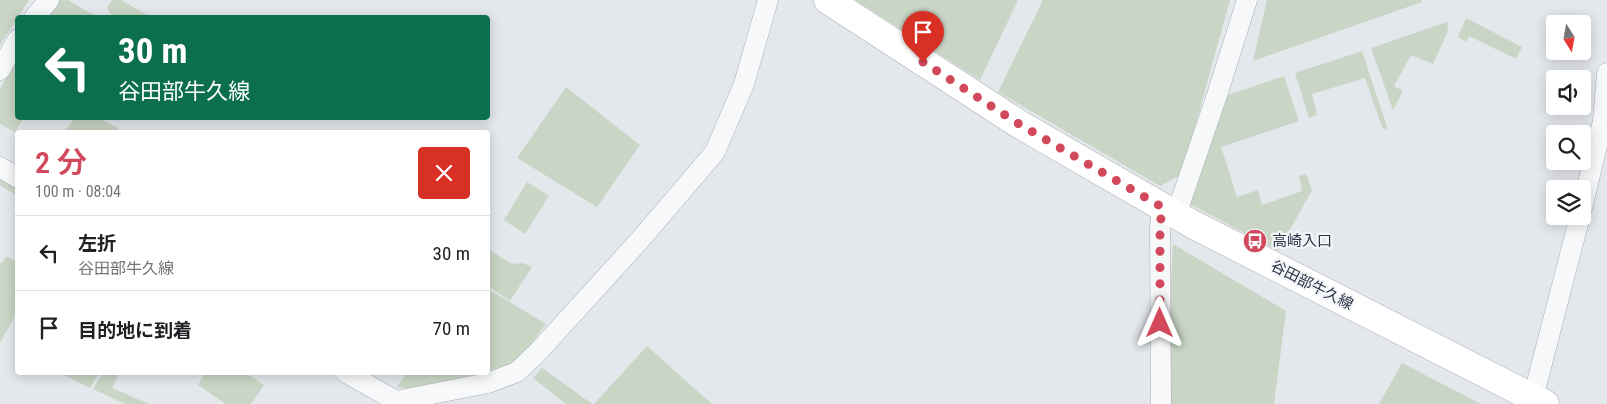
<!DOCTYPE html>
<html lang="ja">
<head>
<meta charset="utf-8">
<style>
	:root { --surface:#fff; --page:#f2f2f2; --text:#202124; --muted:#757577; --line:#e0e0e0; --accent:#d1495b }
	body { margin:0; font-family:"Roboto Condensed","Noto Sans JP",sans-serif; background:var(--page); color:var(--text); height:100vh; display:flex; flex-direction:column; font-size:19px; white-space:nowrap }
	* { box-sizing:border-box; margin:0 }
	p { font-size:16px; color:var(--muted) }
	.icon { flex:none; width:28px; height:28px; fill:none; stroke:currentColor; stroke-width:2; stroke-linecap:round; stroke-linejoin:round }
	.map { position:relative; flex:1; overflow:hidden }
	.side { position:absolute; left:15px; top:130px; width:475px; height:245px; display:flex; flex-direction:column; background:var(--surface); border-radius:5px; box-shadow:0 2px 12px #0003 }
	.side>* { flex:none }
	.guide { position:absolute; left:15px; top:15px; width:475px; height:105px; border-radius:5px; box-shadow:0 2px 12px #0003; background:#0b6e4f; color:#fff; overflow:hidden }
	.needle { width:32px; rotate:169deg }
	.buttons { position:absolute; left:1546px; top:15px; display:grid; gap:10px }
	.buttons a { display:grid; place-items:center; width:45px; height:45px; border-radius:5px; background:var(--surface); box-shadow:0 2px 12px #0003; font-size:25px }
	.pin { position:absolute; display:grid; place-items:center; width:42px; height:42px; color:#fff; margin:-51px -21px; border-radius:50% 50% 50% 0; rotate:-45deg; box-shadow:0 0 5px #0007 }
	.pin .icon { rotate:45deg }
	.me { position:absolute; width:55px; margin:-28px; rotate:0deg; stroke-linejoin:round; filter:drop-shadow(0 0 4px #0008) }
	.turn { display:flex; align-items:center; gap:18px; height:105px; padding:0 20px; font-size:22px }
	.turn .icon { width:65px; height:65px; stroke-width:2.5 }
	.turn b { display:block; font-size:35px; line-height:42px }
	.round { display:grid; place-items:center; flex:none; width:52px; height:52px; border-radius:5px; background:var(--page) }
	.head { display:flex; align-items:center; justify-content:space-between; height:85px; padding:0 20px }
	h1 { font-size:30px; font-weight:600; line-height:38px; color:var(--accent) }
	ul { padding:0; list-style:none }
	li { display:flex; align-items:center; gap:15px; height:75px; padding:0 20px; border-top:1px solid var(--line) }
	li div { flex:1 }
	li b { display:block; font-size:19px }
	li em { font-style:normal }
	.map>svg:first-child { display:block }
	.green { fill:#c9d6c5 }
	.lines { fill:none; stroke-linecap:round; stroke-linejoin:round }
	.street-casing { stroke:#a9aeb7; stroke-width:21 }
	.secondary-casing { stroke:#a9aeb7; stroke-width:29 }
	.street { stroke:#f7f8fa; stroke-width:20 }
	.secondary { stroke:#fff; stroke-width:28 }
	.route { stroke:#d1495b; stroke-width:9; stroke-dasharray:0 16.2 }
	.labels { text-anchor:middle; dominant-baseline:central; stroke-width:4.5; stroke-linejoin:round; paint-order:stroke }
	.poi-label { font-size:15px; fill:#2b3445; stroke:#f4f6f9; text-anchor:start }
	.street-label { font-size:15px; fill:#2b3445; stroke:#f4f6f9 }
</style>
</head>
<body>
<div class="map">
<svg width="1607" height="404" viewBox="0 0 1607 404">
	<rect width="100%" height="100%" fill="#e4e7ec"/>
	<path class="green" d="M0,0h29l-29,45z
		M59,0h9l29,17 -52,1z
		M112,0h9l29,17h-37l-6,-9z
		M855,0h163l-38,80z
		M1043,0h187l-48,174 -22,12 -162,-94z
		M1267,0h154l1,2 -169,59z
		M1466,18l56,29 -6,12 -47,-23 -3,6 -8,-5z
		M1447,22l1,9 -15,33 -22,-9 -17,31 9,5 -10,19 -22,-62z
		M1362,51l26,79 -6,-3 -17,-49 -53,16 5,21 -8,3 -14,-45z
		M17,56l1,62 5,1 -8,13 -15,-8v-35z
		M1284,76l15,45 -78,26 16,50 21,-7 4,15 40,-14 -3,-15 7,-2 6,16 -34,61 -88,-47 35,-108z
		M566,87l74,58 -43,62 -80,-49z
		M74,118h25l19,10 -3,4h-50z
		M0,178l17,10v8l-17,-11z
		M527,182l22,14 -24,38 -21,-14z
		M1173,244l113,67 -12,93h-110z
		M488,249l24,15 11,-1 9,4 -22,34 -22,-15z
		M6,257l11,4v51l-17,31v-78z
		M488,289l58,35 -27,37 -31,10z
		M647,346l65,58h-118z
		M1402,363l79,41h-102z
		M542,368l50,36h-26l-33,-26z
		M103,372l16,1 -7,15 37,16h-24l-32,-15z
		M244,372l20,13 -13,19h-25l-28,-19 7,-12z
		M60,373h39l-9,15z
		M406,373h77l-72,16 -14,-2z"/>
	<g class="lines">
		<g class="street-casing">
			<path id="street" d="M34,18l15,-18
				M0,70l18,-31
				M0,167l18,11
				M1582,208l21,-87 4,-48
				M1176,215l42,-123 29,-92
				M345,372l51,29 92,-18 29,-11 21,-20 101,-111 76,-89 29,-68 24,-84
				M1533,398l47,-182
				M1161,404l-1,-176 2,-21"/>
		</g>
		<g class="secondary-casing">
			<path id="secondary" d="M828,0l191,124 173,100 353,180"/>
		</g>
		<use href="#street" class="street"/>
		<use href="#secondary" class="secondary"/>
	</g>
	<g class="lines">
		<path class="route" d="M923,62l96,62 143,83 -2,21v95"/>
	</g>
	<defs>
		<g id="bus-disc" transform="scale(1.25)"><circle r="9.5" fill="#d1495b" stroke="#f4f6f9"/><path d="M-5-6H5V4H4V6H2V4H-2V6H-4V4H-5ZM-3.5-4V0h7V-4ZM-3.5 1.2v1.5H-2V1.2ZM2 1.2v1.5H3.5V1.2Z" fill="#fff"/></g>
	</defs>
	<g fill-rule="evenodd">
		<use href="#bus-disc" x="1255" y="241"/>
	</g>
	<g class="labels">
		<g class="poi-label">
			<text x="1272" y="241">高崎入口</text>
		</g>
		<g class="street-label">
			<text transform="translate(1312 285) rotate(27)">谷田部牛久線</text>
		</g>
	</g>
</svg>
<div class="buttons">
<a><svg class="needle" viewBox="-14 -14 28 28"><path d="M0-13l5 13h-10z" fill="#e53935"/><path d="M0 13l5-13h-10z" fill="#757577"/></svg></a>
<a><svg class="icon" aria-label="sound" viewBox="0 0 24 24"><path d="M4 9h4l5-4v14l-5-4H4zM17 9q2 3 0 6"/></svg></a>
<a><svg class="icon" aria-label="search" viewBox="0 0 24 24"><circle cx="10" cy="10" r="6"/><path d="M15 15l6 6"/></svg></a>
<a><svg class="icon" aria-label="layers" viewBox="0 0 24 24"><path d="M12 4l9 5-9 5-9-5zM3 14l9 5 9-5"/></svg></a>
</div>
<div class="pin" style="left:923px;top:62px;background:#d93025"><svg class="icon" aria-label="arrive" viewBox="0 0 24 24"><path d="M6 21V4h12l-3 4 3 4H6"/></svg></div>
<svg class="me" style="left:1160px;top:323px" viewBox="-20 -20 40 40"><path d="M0-17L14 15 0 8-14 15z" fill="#d1495b" stroke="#fff" stroke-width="4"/></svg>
<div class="guide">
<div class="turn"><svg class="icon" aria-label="left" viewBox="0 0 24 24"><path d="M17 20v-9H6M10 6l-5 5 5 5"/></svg><div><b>30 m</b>谷田部牛久線</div></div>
</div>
<section class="side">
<div class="head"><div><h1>2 分</h1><p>100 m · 08:04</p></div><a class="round" style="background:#d93025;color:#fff"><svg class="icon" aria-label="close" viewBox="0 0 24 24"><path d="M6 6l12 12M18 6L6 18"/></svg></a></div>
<ul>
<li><svg class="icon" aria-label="left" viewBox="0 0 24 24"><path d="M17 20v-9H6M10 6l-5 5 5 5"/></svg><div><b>左折</b><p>谷田部牛久線</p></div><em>30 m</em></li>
<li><svg class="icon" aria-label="arrive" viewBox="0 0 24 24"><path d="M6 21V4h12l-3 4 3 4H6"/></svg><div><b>目的地に到着</b></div><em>70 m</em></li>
</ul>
</section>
</div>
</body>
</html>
